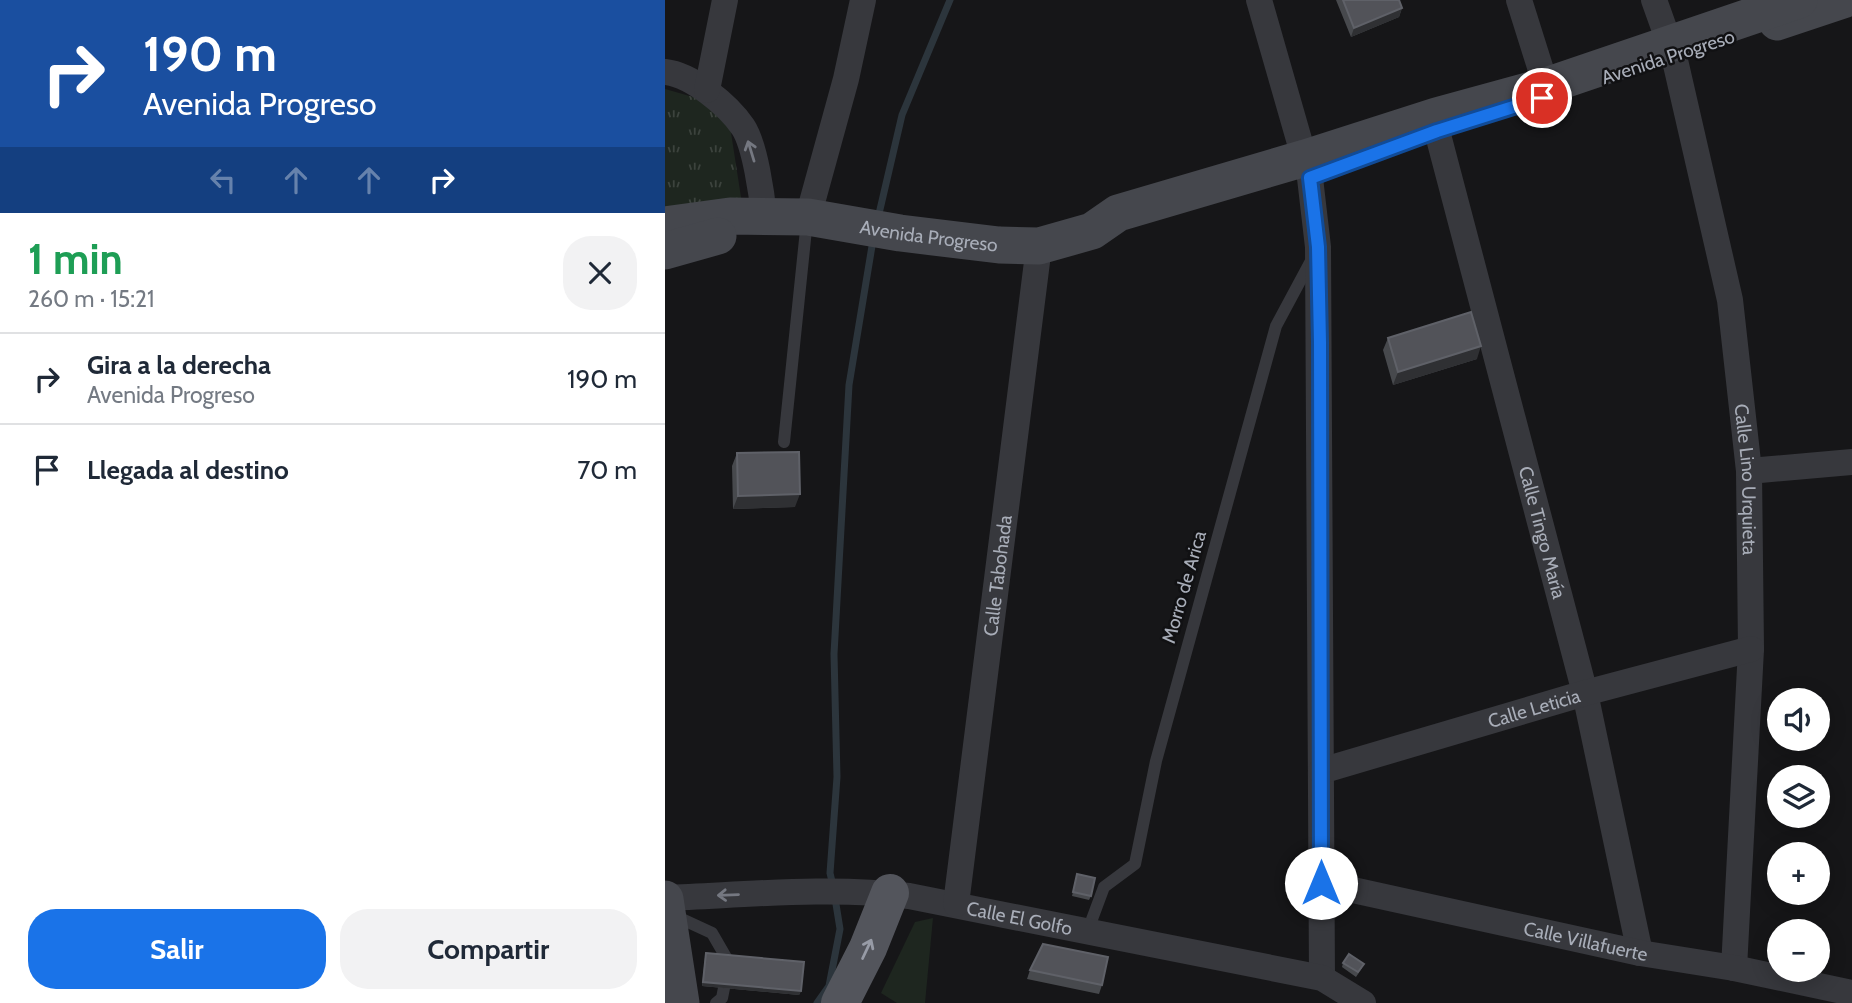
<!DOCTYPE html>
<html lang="es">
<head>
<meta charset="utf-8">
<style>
	:root { --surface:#fff; --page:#f2f2f3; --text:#1f2937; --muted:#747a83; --line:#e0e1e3; --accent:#1a73e8 }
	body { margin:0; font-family:Cabin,sans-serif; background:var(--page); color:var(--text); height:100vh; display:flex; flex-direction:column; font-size:26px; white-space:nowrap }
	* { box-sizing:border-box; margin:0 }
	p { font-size:23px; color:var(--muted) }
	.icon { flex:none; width:38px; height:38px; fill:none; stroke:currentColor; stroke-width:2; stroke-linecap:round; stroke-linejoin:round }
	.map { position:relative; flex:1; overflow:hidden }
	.drawer { display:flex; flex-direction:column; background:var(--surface); width:665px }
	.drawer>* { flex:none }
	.hud { background:#1a4fa0; color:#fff; overflow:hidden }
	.tools { position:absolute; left:1102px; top:688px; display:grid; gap:14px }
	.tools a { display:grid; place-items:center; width:63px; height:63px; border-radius:50%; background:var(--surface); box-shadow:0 4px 18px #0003; font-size:35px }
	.pin { position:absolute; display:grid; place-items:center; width:60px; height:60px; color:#fff; margin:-30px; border:4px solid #fff; border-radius:50%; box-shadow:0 2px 7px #0007 }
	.me { position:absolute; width:77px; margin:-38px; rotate:0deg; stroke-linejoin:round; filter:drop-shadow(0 0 5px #0008) }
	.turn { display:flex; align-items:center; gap:24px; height:147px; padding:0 28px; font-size:32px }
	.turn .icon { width:91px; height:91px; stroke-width:2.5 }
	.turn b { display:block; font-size:49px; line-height:60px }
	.lanes { display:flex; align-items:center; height:66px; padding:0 28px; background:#0003; justify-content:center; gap:35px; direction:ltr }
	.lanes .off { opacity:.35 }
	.round { display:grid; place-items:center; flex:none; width:74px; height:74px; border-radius:28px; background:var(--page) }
	.summary { display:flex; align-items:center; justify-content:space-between; height:119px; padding:0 28px }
	h1 { font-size:42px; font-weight:700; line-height:52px; color:#1e9e55 }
	.button { display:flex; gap:14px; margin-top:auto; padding:14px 28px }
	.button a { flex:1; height:80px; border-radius:28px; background:var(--accent); color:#fff; font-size:28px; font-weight:700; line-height:80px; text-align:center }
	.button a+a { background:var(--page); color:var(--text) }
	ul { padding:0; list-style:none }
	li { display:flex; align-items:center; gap:21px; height:91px; padding:0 28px; border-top:2px solid var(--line) }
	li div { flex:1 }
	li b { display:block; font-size:26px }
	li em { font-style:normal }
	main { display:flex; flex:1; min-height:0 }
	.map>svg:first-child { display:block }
	.green { fill:#1e261f }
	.park { fill:url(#park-tufts) }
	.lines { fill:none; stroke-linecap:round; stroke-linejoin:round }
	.stream { stroke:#2c353c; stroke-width:7 }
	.lane { stroke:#37383d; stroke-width:12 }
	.street { stroke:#37383d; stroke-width:26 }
	.secondary { stroke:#45474d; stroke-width:37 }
	.primary { stroke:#53555c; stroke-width:38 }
	.wall { fill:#47494d }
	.shaded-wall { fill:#2f3033 }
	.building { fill:#525359; stroke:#5f6168; stroke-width:2 }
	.oneway { stroke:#757881 }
	.oneway2 { stroke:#979ba6 }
	.route-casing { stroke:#114b97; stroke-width:18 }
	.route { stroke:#1a73e8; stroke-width:12 }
	.labels { text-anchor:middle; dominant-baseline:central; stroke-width:5; stroke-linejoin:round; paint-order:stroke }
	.street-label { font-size:19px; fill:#a8adb8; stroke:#111113 }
</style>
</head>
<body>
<main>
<section class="drawer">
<div class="hud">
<div class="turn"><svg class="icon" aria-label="right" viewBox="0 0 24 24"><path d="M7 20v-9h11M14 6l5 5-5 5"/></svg><div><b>190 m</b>Avenida Progreso</div></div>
<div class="lanes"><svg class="icon off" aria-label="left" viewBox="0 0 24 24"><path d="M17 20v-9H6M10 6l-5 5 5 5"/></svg><svg class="icon off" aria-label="ahead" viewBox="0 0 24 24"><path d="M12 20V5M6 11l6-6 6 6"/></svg><svg class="icon off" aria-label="ahead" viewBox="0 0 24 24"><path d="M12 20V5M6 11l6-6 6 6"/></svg><svg class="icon" aria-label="right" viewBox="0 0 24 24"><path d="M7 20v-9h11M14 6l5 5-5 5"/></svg></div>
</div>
<div class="summary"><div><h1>1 min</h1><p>260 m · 15:21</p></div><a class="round"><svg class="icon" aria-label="close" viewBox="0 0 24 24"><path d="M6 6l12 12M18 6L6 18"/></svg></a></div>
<ul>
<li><svg class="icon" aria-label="right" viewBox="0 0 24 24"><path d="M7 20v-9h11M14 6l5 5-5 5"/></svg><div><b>Gira a la derecha</b><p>Avenida Progreso</p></div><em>190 m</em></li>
<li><svg class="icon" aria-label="arrive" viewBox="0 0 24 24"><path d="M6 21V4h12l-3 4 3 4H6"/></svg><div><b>Llegada al destino</b></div><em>70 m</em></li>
</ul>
<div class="button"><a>Salir</a><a>Compartir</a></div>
</section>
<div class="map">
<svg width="1187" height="1003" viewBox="0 0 1187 1003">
	<defs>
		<pattern id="park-tufts" width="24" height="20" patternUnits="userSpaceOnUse" patternTransform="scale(1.75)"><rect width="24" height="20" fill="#1e261f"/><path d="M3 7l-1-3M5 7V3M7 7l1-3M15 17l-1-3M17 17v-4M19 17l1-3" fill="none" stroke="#3c433d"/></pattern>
	</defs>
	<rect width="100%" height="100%" fill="#161618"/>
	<path class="green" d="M268,918l-8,85h-28l-16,-10 34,-71z"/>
	<path class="park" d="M0,89l35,10 29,21 13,84 -77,8z"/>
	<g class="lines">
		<path class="stream" d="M213,218l24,-103 48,-115
			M168,886l-3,-13 7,-96 -3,-123 15,-269 24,-145
			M152,1003l12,-17 11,-57 -5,-31"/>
		<path class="lane" d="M119,442l23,-222
			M8,915l39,18 15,26
			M423,930l16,-43 31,-23 21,-103 120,-435 37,-69
			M51,1003l6,-5 2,-10"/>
		<g class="street">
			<path d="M594,0l51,178 8,69 4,731"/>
			<path d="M854,0l27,86"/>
			<path id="s1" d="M989,0l20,56 56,244 19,171 2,178 -17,319"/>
			<path d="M0,72c27,3 63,33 78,55 12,18 19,68 21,90"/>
			<path d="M42,90l18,-90"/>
			<path id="s2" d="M771,116l1,15 148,562 55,260"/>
			<path d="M143,217l38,-138 17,-79"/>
			<path d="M1084,471l103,-9"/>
			<path id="s3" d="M656,771l264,-78 166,-44"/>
			<path id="s4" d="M656,883l319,70 94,15 118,25"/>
			<path id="s5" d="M0,898c80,-3 164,-12 244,-2l413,82 41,25"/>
			<path id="s6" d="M291,904l83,-658"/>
		</g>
		<g class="secondary">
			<path d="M1112,22l66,-22"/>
			<path id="s7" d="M0,225l65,-9 78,1 92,16 99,12 40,1 53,-15 26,-18 187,-55 131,-42 110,-30 253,-86"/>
			<path d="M0,251l53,-15"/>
			<path d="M0,899l16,104"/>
		</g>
		<path class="primary" d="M175,1003l28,-55 22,-55"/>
	</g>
	<path class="wall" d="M671,0h63l3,8 -3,9 -48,20z
		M723,338l89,21 -84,26 -10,-35z
		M72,453l58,54 -62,2 -1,-43z
		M412,874l14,22 -2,4 -17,-4z
		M41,953l95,38 -2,4 -97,-9 3,-29z
		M678,963l19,5 -6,9 -14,-10z
		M365,970l72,15 -3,9 -72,-15z"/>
	<path class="shaded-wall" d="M737,8l-3,9 -48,20 3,-9z
		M816,346l-4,13 -84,26 5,-13z
		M135,494l-5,13 -62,2 5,-13z
		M38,982l98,9 -2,4 -97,-9z"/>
	<path class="building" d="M678,0h56l3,8 -48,20z
		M806,312l10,34 -83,26 -10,-34z
		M134,452l1,42 -62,2 -1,-43z
		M412,874l18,4 -4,18 -18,-4z
		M378,944l65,13 -6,28 -72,-15z
		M41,953l98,9 -3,29 -98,-9z
		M684,954l15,10 -6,8 -15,-9z"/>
	<defs><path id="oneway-shaft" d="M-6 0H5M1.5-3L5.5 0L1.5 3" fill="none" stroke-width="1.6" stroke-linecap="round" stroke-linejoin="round" transform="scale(1.75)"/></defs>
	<g class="oneway">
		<use href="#oneway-shaft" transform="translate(86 151) rotate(-107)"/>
		<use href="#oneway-shaft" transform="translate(63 895) rotate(178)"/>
	</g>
	<use class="oneway2" href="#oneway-shaft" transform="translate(202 949) rotate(-65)"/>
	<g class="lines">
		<g class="route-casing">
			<path id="route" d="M656,883l-1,-541 -2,-95 -8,-69 127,-47 105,-33"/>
		</g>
		<use href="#route" class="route"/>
	</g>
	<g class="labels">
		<g class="street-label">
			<text transform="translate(1003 57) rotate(-18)">Avenida Progreso</text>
			<text stroke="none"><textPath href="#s7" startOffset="266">Avenida Progreso</textPath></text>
			<text stroke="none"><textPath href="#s1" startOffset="490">Calle Lino Urquieta</textPath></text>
			<text stroke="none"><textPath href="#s2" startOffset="430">Calle Tingo María</textPath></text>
			<text stroke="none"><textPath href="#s6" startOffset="331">Calle Tabohada</textPath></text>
			<text transform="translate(519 587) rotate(-74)">Morro de Arica</text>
			<text stroke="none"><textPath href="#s3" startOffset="222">Calle Leticia</textPath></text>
			<text stroke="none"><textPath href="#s5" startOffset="357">Calle El Golfo</textPath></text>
			<text stroke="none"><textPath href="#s4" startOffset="271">Calle Villafuerte</textPath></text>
		</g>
	</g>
</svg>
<div class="tools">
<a><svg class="icon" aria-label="sound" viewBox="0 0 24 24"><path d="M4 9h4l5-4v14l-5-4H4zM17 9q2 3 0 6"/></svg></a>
<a><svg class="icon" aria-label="layers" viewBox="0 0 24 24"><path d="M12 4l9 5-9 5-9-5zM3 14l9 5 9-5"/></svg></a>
<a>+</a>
<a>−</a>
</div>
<div class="pin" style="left:877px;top:98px;background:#d93025"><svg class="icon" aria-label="arrive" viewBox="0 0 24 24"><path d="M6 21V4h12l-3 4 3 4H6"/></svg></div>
<svg class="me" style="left:656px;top:883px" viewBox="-20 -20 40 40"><circle r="19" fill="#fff"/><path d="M0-13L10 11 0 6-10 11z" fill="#1a73e8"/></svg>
</div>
</main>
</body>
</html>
